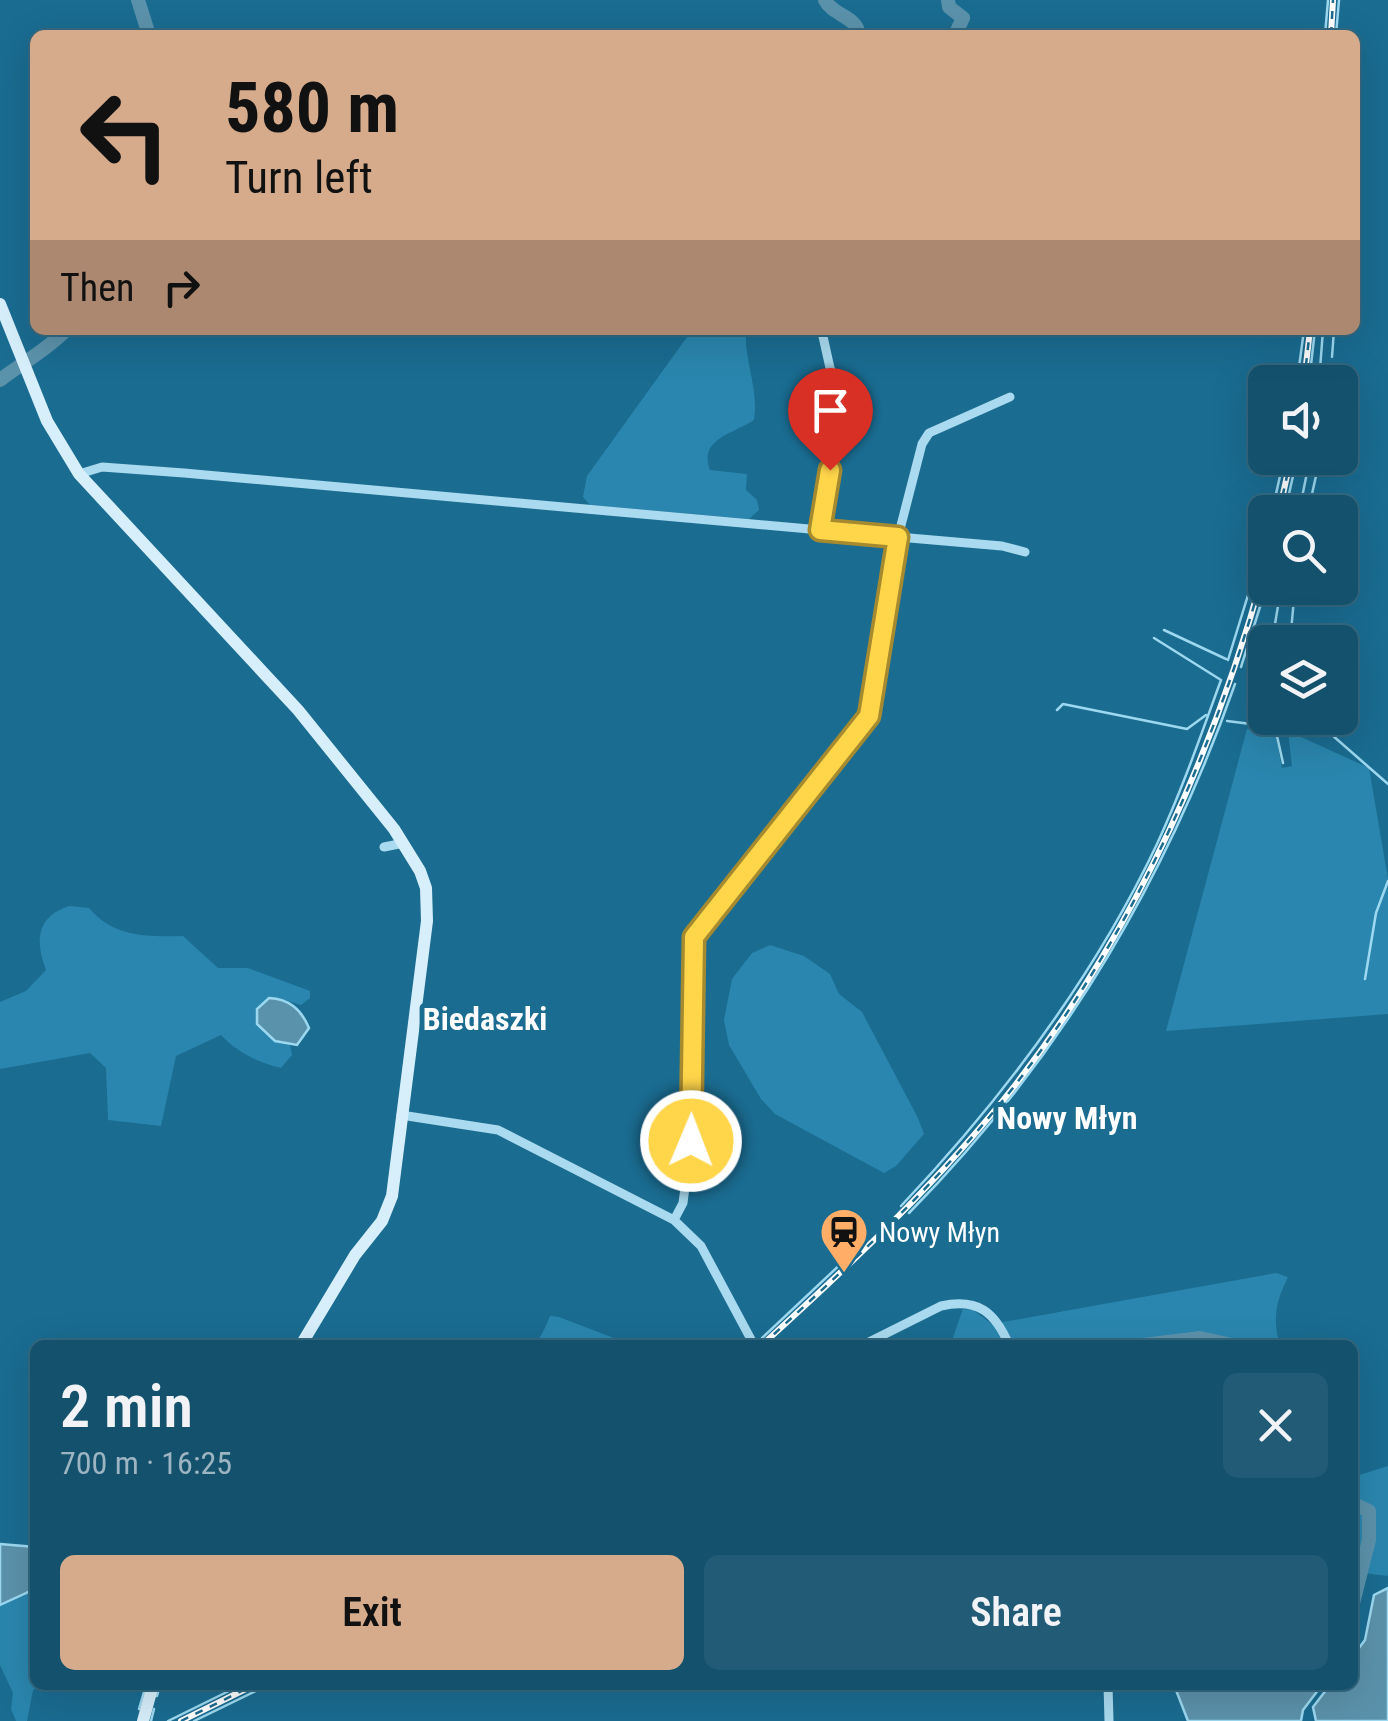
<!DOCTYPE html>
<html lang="en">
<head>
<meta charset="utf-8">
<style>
	:root { --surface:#14516d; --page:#215b75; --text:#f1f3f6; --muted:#9db5c2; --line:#336880; --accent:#d6ab8b }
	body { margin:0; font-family:"Roboto Condensed",sans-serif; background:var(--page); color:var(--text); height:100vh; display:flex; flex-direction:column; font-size:38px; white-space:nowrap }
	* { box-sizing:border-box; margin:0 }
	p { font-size:32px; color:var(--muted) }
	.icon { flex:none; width:55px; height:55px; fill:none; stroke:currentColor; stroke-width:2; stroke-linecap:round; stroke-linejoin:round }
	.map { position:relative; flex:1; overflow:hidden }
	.panel { position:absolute; left:30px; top:1340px; width:1328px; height:350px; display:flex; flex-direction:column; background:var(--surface); border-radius:15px; box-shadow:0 10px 40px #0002,0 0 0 2px var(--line) }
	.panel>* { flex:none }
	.hud { position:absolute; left:30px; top:30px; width:1330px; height:305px; border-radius:15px; box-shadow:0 10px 40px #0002,0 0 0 2px var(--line); background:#d6ab8b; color:#111; overflow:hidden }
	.fabs { position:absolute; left:1248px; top:365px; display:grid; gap:20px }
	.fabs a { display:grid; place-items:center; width:110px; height:110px; border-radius:15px; background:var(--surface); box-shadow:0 10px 40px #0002,0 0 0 2px var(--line); font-size:50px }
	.pin { position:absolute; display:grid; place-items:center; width:85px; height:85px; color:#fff; margin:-102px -42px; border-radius:50% 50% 50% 0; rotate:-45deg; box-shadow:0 0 10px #0007 }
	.pin .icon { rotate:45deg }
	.me { position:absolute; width:110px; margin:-55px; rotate:1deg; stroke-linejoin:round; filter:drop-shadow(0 0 8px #0008) }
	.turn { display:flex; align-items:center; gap:35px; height:210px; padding:0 30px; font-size:45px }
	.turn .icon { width:130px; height:130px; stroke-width:2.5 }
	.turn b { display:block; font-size:70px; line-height:85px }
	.then { display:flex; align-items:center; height:95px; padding:0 30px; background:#0003; gap:20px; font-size:38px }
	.round { display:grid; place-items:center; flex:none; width:105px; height:105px; border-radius:15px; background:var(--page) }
	.headline { display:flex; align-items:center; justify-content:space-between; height:170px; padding:0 30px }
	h1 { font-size:60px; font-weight:600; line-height:75px }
	.primary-button { display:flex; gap:20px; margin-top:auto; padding:20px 30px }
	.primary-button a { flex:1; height:115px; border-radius:15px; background:var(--accent); color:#111; font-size:40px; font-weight:600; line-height:115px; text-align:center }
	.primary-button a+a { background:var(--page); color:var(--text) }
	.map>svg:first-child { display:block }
	.green { fill:#2a86ae }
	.water { fill:#5b92ab; stroke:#9cd9f1; stroke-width:2.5 }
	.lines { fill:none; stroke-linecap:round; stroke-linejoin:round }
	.stream { stroke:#9cd9f1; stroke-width:2.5 }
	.river { stroke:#5b92ab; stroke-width:14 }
	.street { stroke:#a9daef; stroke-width:9 }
	.secondary { stroke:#d7effb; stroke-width:12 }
	.rail-casing { stroke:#fff; stroke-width:6 }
	.rail { stroke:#1a6c91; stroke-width:2.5; stroke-dasharray:8; stroke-linecap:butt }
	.route-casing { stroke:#a68a30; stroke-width:25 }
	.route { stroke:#ffd54a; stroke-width:18 }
	.labels { text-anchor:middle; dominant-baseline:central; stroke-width:10; stroke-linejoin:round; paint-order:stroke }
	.poi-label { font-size:28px; fill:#fff; stroke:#1a6c91; text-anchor:start }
	.quarter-label { font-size:32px; font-weight:bold; fill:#fff; stroke:#1a6c91 }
</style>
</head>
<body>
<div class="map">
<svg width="1388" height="1721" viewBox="0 0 1388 1721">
	<rect width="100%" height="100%" fill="#1a6c91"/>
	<path class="green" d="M692,330h54c-2,31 13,59 8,90 -21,14 -56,19 -44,50l37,4 -1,16 11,10 2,10 -10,9 -159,-14 -7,-8 4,-21z
		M1247,729l28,1 7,38 10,-2 -4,-35 81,37 19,111v135l-222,17z
		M69,906l20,2c24,29 58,29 94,28l35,32h30l62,23v7l-9,7 -20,-6 -6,42 15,4 2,10 -11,13c-24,-6 -44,-16 -60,-33l-45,21 -15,70 -53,-6 -2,-52 -16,-15 -90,16v-67l26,-11 20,-21c-11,-29 -10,-53 23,-64z
		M770,945l34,11 26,18 9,20 23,18 56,106 6,16 -28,32 -12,7 -109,-59 -14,-15 -32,-54 -5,-25 8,-41 20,-26z
		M1276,1273l12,4c-12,24 -16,43 -8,68h-322l-5,-8 10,-28 10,1 19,14z
		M550,1316l9,1 73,28h-122c30,-2 28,-1 40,-29z
		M1388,1466v110l-35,-4v-95z
		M35,1589v96h6l-8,5 -6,31h-11l-5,-12 2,-16 -13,-28v-60z"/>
	<path class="water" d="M269,998c20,1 32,11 40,30l-12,17 -22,-4 -18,-17v-15z
		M0,1544l35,3v42l-35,16z
		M1388,1588v133h-72l-3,-14 17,-22h22l1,-29 12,-16 9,-45z
		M1174,1685h148l-19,25 -2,11h-113z"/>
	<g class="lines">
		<path class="stream" d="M1325,35l3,-35
			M1336,35l3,-35
			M1332,357l2,-27
			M1297,382l7,-52
			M1309,382l6,-52
			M1319,382l4,-52
			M1329,382l2,-11
			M1272,512l12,-54
			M1285,512l12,-54
			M1299,512l11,-54
			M1308,512l12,-54
			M1164,630l62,29
			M1154,638l67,42
			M1272,642l9,-54
			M1290,642l5,-54
			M1228,660l37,-120
			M1241,667l25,-79
			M1258,693l7,2
			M1057,710l6,-6 124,25 19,-14
			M1273,718l10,45
			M1227,721l48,6
			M1288,725l28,-4 72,63
			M1365,979l11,-66 12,-32
			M901,1206c103,-109 192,-227 256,-362 25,-54 44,-109 64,-164
			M909,1213c149,-151 256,-330 326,-529
			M762,1338l84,-79
			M852,1345l2,-1
			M157,1696l3,-11
			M139,1709l7,-24
			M151,1721l3,-12
			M168,1721l73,-36
			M194,1721l74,-36"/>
		<path class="river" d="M138,0l11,35
			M825,0c8,16 32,16 34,35
			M948,0l1,7 14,11 -8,17
			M0,380c22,-17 47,-30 66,-50
			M1143,1345l57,-7 32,7
			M1352,1503l17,8v29l-17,67"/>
		<path class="street" d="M1010,397l-81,36 -7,11 -24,93 104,9 23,6
			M79,474l23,-7 82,6 714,64 -29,179 -176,221 -2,204 -8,62 -9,17
			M820,530l11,-60 17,-56 -18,-46 -8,-36
			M384,847l20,-4
			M401,1115l97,15 176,90 27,26 53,99
			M863,1345l78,-39c37,-8 54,6 68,39
			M1108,1685l1,36"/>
		<path class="secondary" d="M0,304l47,117 32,53 219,236 96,119 26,42 6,17 1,33 -35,275 -10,25 -27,34 -54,90
			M143,1721l10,-36"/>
		<g class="rail-casing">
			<path id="rail" d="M1331,35l2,-35
				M1304,382l6,-52
				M1279,512l12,-54
				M762,1345c90,-82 179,-165 254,-261 118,-153 198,-331 249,-517
				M181,1721l73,-36"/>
		</g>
		<use href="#rail" class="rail"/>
	</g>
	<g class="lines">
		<g class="route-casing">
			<path id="route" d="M691,1141l3,-204 175,-221 29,-179 -78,-7 10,-60"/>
		</g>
		<use href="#route" class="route"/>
	</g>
	<defs>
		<g id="station-pin" transform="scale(2.5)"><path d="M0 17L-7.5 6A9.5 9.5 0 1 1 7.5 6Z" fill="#ffad67" stroke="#1a6c91"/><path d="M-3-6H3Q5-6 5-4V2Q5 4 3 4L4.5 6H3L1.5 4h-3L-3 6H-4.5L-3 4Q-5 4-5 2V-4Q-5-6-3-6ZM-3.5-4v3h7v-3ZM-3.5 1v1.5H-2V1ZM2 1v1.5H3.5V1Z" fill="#111"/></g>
	</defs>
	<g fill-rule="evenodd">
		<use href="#station-pin" x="844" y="1232"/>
	</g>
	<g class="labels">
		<g class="poi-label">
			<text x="879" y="1232">Nowy Młyn</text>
		</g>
		<g class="quarter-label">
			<text x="485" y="1019">Biedaszki</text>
			<text x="1067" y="1118">Nowy Młyn</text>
		</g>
	</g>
</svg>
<div class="fabs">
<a><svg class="icon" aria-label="sound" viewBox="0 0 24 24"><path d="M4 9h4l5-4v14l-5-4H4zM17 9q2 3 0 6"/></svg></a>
<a><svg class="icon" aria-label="search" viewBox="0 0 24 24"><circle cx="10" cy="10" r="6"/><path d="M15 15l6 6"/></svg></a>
<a><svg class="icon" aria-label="layers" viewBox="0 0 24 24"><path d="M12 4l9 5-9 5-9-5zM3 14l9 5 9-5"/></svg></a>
</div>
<div class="pin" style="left:830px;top:470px;background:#d93025"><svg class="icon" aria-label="arrive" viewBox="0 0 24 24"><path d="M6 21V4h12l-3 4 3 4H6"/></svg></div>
<svg class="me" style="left:691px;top:1141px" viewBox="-20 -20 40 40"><circle r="17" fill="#ffd54a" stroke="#fff" stroke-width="3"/><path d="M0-11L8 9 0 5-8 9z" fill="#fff"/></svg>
<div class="hud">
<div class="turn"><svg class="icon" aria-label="left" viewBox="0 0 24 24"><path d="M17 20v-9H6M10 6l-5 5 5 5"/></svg><div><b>580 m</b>Turn left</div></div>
<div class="then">Then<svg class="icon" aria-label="right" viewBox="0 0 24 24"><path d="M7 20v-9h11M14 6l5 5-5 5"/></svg></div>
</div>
<section class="panel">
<div class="headline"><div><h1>2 min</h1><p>700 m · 16:25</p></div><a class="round"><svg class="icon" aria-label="close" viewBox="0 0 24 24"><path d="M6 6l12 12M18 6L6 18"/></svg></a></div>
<div class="primary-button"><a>Exit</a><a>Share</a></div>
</section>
</div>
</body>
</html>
